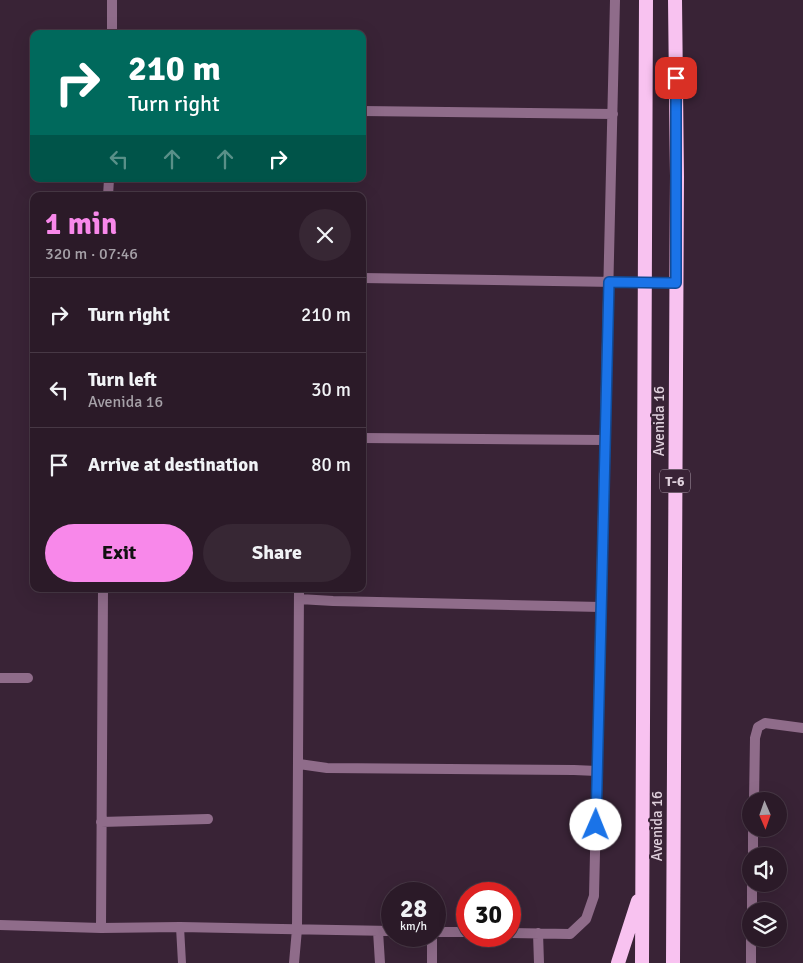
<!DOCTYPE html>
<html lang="en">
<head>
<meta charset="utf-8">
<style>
	:root { --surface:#2b1a28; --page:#372734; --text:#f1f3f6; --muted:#a6a1a8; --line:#473845; --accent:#f888ea }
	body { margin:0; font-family:Signika,sans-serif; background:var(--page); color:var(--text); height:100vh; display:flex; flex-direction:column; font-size:19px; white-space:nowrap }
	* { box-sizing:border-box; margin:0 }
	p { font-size:16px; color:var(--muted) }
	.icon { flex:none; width:28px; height:28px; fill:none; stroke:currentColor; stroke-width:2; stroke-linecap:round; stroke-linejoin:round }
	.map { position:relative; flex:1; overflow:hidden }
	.drawer { position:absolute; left:30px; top:192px; width:336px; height:400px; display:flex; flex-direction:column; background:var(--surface); border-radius:10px; box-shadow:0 5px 20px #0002,0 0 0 1px var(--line) }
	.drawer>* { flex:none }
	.hud { position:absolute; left:30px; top:30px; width:336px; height:152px; border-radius:10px; box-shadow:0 5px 20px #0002,0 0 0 1px var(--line); background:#00695c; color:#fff; overflow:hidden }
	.needle { width:32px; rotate:178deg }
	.controls { position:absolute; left:742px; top:792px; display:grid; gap:10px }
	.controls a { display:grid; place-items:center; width:45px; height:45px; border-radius:50%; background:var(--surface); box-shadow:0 5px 20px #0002,0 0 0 1px var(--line); font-size:25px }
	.speed { position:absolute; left:381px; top:882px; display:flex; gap:10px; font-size:25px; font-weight:700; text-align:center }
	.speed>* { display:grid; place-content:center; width:65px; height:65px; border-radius:50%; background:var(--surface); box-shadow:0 5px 20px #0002,0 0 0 1px var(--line); line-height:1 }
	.speed small { font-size:12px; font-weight:400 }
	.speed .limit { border:8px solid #d22; background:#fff; color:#111 }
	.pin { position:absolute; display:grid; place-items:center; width:42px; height:42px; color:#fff; margin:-21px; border-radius:10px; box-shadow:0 2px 8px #0006 }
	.me { position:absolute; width:55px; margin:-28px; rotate:1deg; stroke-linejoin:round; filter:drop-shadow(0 0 4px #0008) }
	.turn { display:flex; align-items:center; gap:18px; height:105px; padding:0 15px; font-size:22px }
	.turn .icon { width:65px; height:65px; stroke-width:2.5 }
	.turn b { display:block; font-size:35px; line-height:42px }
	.lanes { display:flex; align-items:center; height:48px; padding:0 15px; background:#0003; justify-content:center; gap:25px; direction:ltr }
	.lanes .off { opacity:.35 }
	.round { display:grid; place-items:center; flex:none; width:52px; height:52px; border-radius:26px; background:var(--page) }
	.summary { display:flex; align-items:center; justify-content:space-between; height:85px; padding:0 15px }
	h1 { font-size:30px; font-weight:700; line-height:38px; color:var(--accent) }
	.cta { display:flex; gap:10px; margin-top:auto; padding:10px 15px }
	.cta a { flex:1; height:58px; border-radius:30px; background:var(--accent); color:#111; font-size:20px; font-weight:700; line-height:58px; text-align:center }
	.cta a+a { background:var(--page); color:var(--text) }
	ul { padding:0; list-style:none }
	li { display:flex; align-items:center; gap:15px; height:75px; padding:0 15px; border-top:1px solid var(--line) }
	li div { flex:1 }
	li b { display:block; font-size:19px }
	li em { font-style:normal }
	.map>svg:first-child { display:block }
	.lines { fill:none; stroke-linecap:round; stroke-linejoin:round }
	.service { stroke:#8f6c8a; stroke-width:8 }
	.minor { stroke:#8f6c8a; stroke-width:10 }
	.trunk { stroke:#f8c2f0; stroke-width:14 }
	.route-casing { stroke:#114b97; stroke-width:12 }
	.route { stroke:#1a73e8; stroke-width:9 }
	.labels { text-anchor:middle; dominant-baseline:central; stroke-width:4; stroke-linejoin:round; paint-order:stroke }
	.shield { fill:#392336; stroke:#ac9baa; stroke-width:1 }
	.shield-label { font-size:14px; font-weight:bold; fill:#decfdb }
	.street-label { font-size:15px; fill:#decfdb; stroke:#392336 }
</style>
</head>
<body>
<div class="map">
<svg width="803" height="963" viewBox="0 0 803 963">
	<rect width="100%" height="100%" fill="#392336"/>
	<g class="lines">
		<path class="service" d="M180,927l2,36"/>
		<path class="minor" d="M112,34v-34
			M362,111l251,3
			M108,196l1,-17
			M362,278l314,5
			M362,438l243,2
			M103,589l-2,339 79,-1 212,4
			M299,599l34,2 268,6
			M0,678h28
			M299,764l28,4 247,2 23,1
			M754,801l1,-63 3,-11 7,-4 38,5
			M101,822l107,-3
			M753,856v-27
			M752,911v-27
			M0,925l101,3
			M378,931l2,32
			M435,932h33
			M510,933l60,1 16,-15 8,-23 21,-896
			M538,933l1,30
			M432,936v27
			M294,963l3,-34 2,-340
			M751,963v-25"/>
		<path class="trunk" d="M618,963l20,-62
			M642,963l4,-963
			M673,963l4,-787 -2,-176"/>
	</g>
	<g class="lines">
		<g class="route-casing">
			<path id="route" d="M596,825l13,-543 67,1v-205"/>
		</g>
		<use href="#route" class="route"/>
	</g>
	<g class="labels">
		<rect class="shield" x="660" y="469.5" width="30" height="23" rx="4"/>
		<g class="shield-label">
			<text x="675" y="481">T-6</text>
		</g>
		<g class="street-label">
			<text transform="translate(659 421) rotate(-90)">Avenida 16</text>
			<text transform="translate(657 826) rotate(-90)">Avenida 16</text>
		</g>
	</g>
</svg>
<div class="controls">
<a><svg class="needle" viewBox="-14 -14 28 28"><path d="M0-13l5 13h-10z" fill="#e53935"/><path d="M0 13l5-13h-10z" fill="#a6a1a8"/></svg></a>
<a><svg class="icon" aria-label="sound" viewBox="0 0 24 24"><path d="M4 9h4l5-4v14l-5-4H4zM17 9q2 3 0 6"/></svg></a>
<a><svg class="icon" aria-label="layers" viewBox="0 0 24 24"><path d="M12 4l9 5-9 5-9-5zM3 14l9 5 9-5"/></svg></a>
</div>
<div class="speed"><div>28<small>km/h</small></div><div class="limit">30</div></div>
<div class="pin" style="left:676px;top:78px;background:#d93025"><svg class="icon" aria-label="arrive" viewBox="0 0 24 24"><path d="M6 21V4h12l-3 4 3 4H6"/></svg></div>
<svg class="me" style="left:596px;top:825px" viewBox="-20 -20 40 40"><circle r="19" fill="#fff"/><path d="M0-13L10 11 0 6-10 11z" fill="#1a73e8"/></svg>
<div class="hud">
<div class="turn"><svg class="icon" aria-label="right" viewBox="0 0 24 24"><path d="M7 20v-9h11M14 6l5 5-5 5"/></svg><div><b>210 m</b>Turn right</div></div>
<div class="lanes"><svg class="icon off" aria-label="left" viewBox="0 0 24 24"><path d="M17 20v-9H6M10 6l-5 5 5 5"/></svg><svg class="icon off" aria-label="ahead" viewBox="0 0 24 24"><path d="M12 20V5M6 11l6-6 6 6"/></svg><svg class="icon off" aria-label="ahead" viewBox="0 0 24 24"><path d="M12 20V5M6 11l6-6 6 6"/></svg><svg class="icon" aria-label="right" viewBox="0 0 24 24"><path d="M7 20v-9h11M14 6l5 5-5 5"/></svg></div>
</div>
<section class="drawer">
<div class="summary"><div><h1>1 min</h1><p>320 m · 07:46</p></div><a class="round"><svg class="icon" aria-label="close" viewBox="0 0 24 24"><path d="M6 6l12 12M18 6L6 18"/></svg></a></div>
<ul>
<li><svg class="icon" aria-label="right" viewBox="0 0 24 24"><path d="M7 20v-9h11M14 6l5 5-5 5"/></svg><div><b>Turn right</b></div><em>210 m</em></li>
<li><svg class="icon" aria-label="left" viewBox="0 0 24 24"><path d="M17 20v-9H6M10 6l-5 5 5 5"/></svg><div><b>Turn left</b><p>Avenida 16</p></div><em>30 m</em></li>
<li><svg class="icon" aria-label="arrive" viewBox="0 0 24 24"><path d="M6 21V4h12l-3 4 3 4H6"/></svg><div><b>Arrive at destination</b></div><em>80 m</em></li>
</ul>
<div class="cta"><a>Exit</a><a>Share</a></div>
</section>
</div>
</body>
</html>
